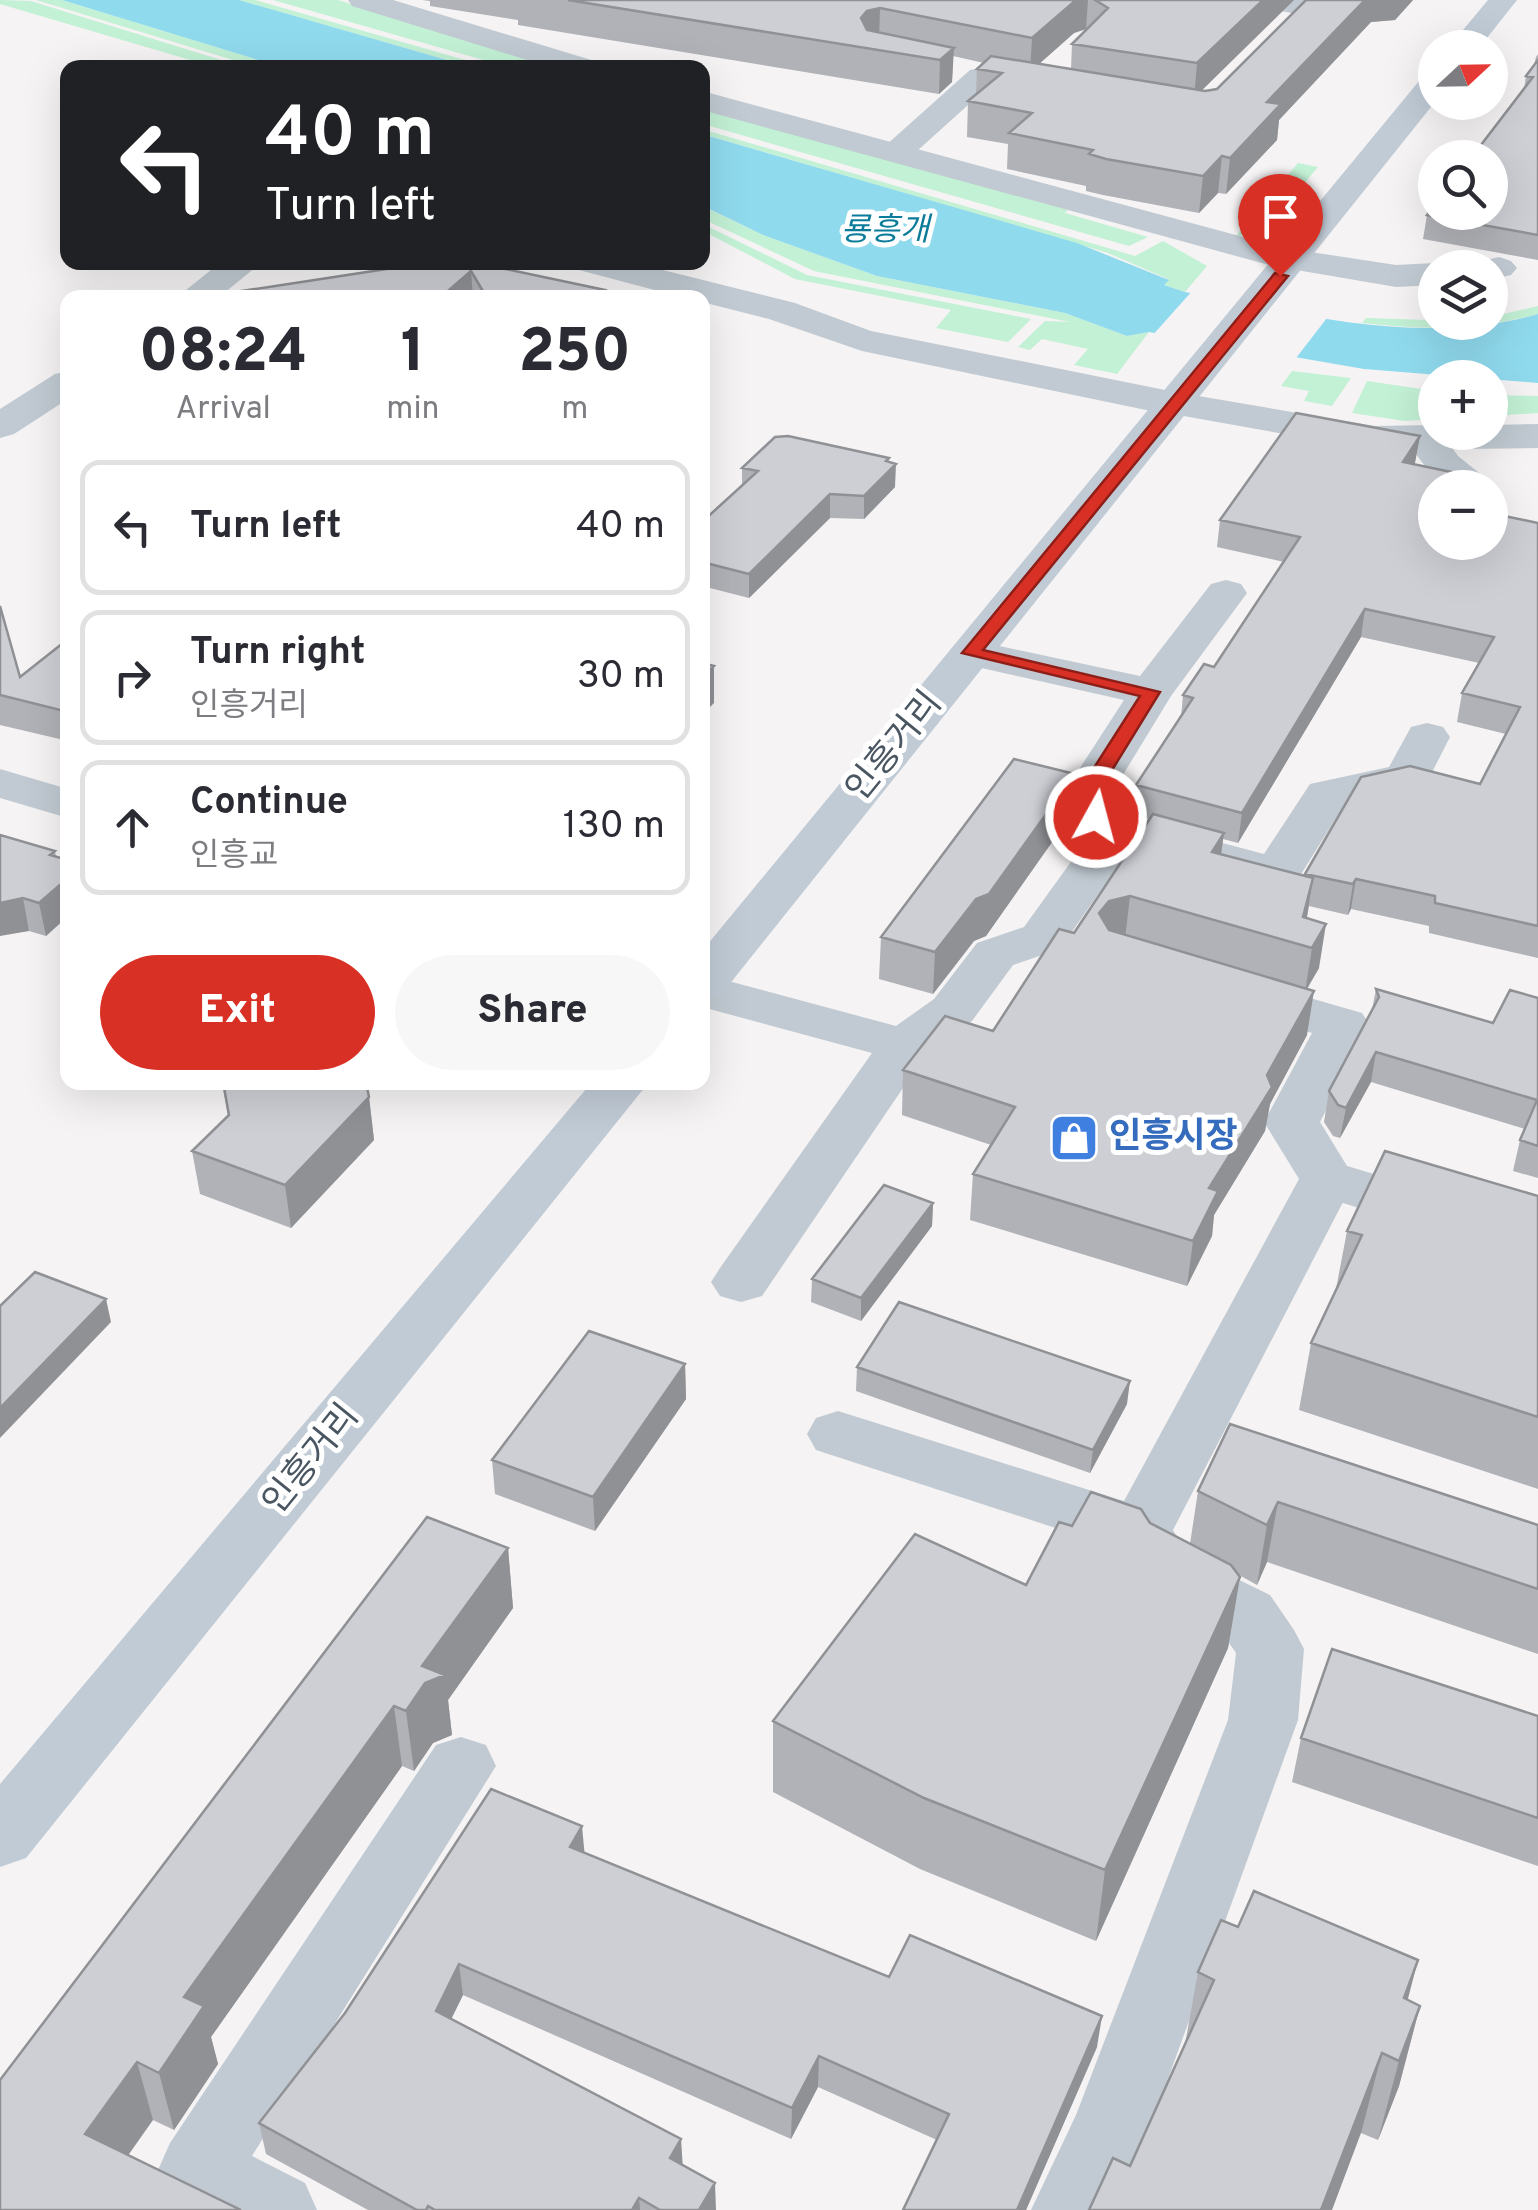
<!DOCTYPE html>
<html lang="en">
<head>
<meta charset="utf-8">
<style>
	:root { --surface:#fff; --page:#f7f7f7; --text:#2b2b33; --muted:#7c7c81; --line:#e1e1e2; --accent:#d93025 }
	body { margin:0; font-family:Overpass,"Noto Sans KR",sans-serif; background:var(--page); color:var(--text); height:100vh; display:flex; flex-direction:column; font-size:38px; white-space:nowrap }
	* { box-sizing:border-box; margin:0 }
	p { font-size:32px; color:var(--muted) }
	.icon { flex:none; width:55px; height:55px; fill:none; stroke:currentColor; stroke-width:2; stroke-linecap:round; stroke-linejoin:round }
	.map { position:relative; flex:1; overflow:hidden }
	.details { position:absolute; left:60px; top:290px; width:650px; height:800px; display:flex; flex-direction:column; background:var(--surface); border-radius:20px; box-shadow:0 10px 40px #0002 }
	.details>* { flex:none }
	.top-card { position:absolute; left:60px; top:60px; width:650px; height:210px; border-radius:20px; box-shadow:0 10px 40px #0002; background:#202124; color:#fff; overflow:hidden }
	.needle { width:65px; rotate:68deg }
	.buttons { position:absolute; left:1418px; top:30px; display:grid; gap:20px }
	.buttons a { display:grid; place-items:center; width:90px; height:90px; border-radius:50%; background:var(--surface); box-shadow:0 10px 40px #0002; font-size:50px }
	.pin { position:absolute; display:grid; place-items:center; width:85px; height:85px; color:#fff; margin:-102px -42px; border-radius:50% 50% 50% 0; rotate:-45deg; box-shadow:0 0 10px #0007 }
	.pin .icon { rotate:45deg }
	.me { position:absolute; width:110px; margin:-55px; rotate:7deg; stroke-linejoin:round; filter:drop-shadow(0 0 8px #0008) }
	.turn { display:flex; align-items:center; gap:35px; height:210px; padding:0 40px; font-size:45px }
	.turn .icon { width:130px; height:130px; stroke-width:2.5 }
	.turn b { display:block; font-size:70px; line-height:85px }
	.eta { display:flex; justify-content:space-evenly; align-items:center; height:170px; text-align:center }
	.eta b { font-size:60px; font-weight:800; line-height:70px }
	.action { display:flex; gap:20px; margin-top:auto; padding:20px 40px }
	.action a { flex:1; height:115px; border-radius:60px; background:var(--accent); color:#fff; font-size:40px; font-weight:800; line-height:115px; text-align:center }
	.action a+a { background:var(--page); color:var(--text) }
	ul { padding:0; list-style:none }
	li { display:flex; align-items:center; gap:30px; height:135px; margin:0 20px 15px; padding:0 20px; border:5px solid var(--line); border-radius:20px }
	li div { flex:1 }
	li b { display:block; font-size:38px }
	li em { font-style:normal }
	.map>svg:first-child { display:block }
	.green { fill:#c3f1d5 }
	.water { fill:#90daee }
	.pier { fill:#f5f3f3 }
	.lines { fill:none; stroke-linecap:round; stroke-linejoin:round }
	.minor { fill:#c1cad2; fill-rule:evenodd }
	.tertiary { fill:#c1cad2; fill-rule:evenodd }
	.secondary { fill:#c1cbd6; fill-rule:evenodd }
	.wall { fill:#b0b2b7; fill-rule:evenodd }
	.shaded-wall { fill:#909195 }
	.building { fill:#cdcfd5; stroke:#909195; stroke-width:2.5 }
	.route { fill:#d93025; stroke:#8d1f18; stroke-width:2.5 }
	.labels { text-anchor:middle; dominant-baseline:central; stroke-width:10; stroke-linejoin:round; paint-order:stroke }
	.far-water-label { font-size:32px; font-style:italic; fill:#0c7c9b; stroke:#fff }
	.street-label { font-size:35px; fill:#4a5661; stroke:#fff }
	.shop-label { font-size:35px; font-weight:bold; fill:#366cbe; stroke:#fff; text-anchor:start }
</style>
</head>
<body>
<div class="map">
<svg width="1538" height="2210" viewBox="0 0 1538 2210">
	<rect width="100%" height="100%" fill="#f5f3f3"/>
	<path class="green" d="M0,0l31,1 213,66h-30l-214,-63z
		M36,0h26l219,67h-25z
		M239,0h16l235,67h-19z
		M273,0h65l224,67h-54z
		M702,107l366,103 -3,3 83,24 -19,9 -426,-122z
		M702,129l433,127 28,-15 44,25 -22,26 -21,-7 4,-6 -60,-26 -405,-119z
		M1298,163l20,4 -56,67 -26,2z
		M702,206l61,29 114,41 188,37 62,23 22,-4 -32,42 -43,-9 14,-16 -46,-10 -12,11 -12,-3 27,-26 25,1 -256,-51 -111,-52z
		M703,224l104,51 224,44 -23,23 -72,-14 15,-18 -156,-31 -92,-48z
		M1538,306v8c-57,16 -117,16 -176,9l4,-5 124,4v-5z
		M1292,371l59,7 -19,28 -28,-5 5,-10 -28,-5z
		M1367,381l68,10v28l-30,2 -53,-8z
		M1490,395l48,1v17l-48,3z"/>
	<path class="water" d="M62,0h177l232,67h-190z
		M702,134l375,109 92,37 -5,5 21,7c115,22 236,55 353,22v69l-174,-14 -215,-37 -22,4 -62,-23 -188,-37 -114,-41 -60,-29z"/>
	<path class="pier" d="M1194,289l136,25 -37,48 -142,-25z"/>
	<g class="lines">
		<path class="minor" d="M1249,0h66l8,7 -15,9 -55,-10z
			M981,68l66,11 15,9 -15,9 -59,-10 -81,73h-22l-5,-7 5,-7 85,-76z
			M1291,249l105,16 39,-2 13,5h-13v17l-39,2 -117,-20 -6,-7 6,-7z
			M1499,257l12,4 6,7 -6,7 -21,5v-12h-17l5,-6z
			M570,262h61l164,41 76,28 304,61 14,4 5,8 -5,8 -14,4 -313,-65 -93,-32 -67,-17v-4h-17l-110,-29z
			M1426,428l15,4 17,24 40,32 -6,9 -2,-9c-49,0 -56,-8 -84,-48l6,-8z
			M1226,580l15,4 6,9 -76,103 -56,92 4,22 16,10 129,34 46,-70 79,-17 22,-40 16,-4 16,4 7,10 -26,51 -80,17 -49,79 -18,4 -147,-40 -70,101 -47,16 -41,56 -48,36 -162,239 -21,6 -21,-6 -9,-14 9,-14 152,-215 -170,-46v-33l194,52 38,-27 43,-56 47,-16 67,-93 -19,-17 -5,-29 57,-88 -169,-38 -6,-9 6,-9 16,-4 169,36 71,-92z
			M1240,978l122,35 8,12 -50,97 35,57 -182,351 15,25 82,40 24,35 10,19 -6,71 -146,403 -39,87h-82l45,-95 152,-395 8,-67 -14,-20 -80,-42 -25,-43 -301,-98 -9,-16 9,-16 22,-7 286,90 175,-322 -35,-57 48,-89 -91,-28 -7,-11 7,-11z
			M461,1737l25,8 10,21 -244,390 53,27 12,27h-122l-25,-13 -12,-27 12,-27 266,-398z"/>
		<path class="tertiary" d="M348,0h45l205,62 4,6h-49l-201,-62z
			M702,91l601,162 6,7 -6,7 -12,4 -589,-161z
			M221,262h41l-44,36h-42z
			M68,371v28l-54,35 -14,4v-29l55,-35z
			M1175,392l199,34 61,-1v7h55v-7l48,-1v24l-164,2 -213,-38 -5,-8 5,-8z
			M0,769l68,20v29l-68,-20z
			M1327,1160l211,63v40l-231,-71 -8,-13 8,-13z"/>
		<path class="secondary" d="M1488,0h29l-38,48h-31z
			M1435,73v29l-715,894 -18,5v-50l722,-876z
			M592,1082h57l-623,776 -26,9v-83z"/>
	</g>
	<path class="wall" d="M422,0h872l-92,90 3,1 12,-2 89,-89h107l-18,20 -24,2 -92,98 -2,20 -51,54 -8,-1 -19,20 -96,-18 -17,-4v-5l-79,-17 1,-25 -41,-7 1,-36 8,-6 1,-26 7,-6 -31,-7 -1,26 -13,12 -421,-69v-5l-88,-14v-5zM1086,29l-14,15 -1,25 -32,-5 35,-31z
		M1538,54v206l-115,-21 4,-24 97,-125 2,-14 8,-11 2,-8z
		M410,262l195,28v8h-409l210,-32z
		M1420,436l-6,29 21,77 103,-19v435l-109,-25v-7l-78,-17 -3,6 -39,-9 -2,12 12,50 -12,21v46l-37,69 -5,27 -51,84 -2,21 -25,50 -217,-66 3,-46 18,-29 -89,-30 1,-45 90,-39 81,-98 75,-114 -16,-5 3,-29 45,-68 2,-22 31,-28 70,-105 -67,-15 3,-27zM1361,637l118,26 -17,30 -5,29 49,12 -26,50 -175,90 -1,2 -83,-21 2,-16 15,4z
		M889,462l6,25 -31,32 -34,-1 -81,80 -47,-12v-64l40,-36v-18z
		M0,606l20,71 48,-38v102l-68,-16z
		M1069,818l-83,118 -12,5 -41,53 -54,-15 2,-42z
		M0,835l55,16 1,6 12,3v56l-22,20 -17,-5z
		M1376,989l117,34 45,-25v180l-25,-7 7,-31 5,-11 -154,-47 -31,56 -7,-2 -9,-14 5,-31 43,-81z
		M222,1082h144l3,15 5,43 -83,88 -91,-34 -8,-43 36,-35z
		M1538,1196v293l-239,-79 12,-67 25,-54 11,-58z
		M933,1203l-1,23 -71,95 -50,-19 1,-23z
		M685,1364l1,35 -91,132 -100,-37 -3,-34z
		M857,1367l270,37 -37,69 -234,-82z
		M1198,1491l340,34v129l-271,-92 -10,23 -18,-10 1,2 -12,71 -132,293 -176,-72 -147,-77v-71l253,-136 46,-59 78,-3 40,21z
		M508,1548l5,60 -65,92 4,35 -19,8 -19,28 -12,-5 -191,271 7,27 -44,66 -21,-10 -153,90z
		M1538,1716v150l-246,-84 9,-44z
		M584,1853l305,124 208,70 -71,163h-123l34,-70 -119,-53 -27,52 -328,-144 -12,24 231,146 34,45h-348l-102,-56 -7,-31z
		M1198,1972l210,28 12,6 -21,80 -21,54 -17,-7 -231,33 55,-122z"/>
	<path class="shaded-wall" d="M1076,0h12l-2,29 -12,4 -44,39 2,-34z
		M1263,0h31l-100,98 3,-35z
		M1365,0h48l-18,20 -24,2 -92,98 -2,20 -51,54 4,-36 37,-56z
		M880,8l-1,33 -13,3 -5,-26 6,-7z
		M954,48l-2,34 -13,12 1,-34z
		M1222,156l-4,37 -19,20 4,-37z
		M471,271l2,27h-33z
		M1420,436l-5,27 -17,27 5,-28z
		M889,458l-1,13 8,-7 -1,23 -31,32v-23z
		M830,494v24l-81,80v-24z
		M1365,609l-4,28 -123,206 4,-30z
		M714,666v37l-12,12v-37z
		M1072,778l-3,40 -83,118 -12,5 -41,53 2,-42z
		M1224,833l-6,43 -6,-24z
		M68,878v38l-22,20 -7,-33z
		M1313,878l-7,44 -3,-5z
		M1356,879l-5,30 -3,6 5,-31z
		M1130,896l-5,43 -30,18 4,-44 10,-12z
		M23,898l6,33 -29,5v-33z
		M1326,924l-7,44 -14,24 7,-44z
		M1314,991l-7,44 -37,69 -5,27 -51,84 -2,21 -25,50 6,-45 16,-53 58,-113z
		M1376,1052l-5,30 -31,56 6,-30z
		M369,1097l5,43 -83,88 -6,-43z
		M933,1203l-1,23 -71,95v-23z
		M106,1299l5,23 -111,116v-30z
		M685,1364l1,35 -91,132 -2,-34z
		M1130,1381l-3,23 -37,69 3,-23z
		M1278,1502l-11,60 -10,23 10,-60z
		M508,1548l5,60 -65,92 4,35 -19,8 -19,28 -8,-60 16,-45z
		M1240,1577l-12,71 -132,293 9,-71z
		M394,1706l8,60 -191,271 7,27 -44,66 -15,-57 25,-76z
		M582,1826l3,32 -15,-11z
		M1418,1960l-21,81 7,-43z
		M459,1964l4,31 -23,47 -4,-31z
		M1420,2006l-21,80 -21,54 21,-79z
		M1102,2016l-5,31 -71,163h-9z
		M1382,2053l-21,80 -29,77h-11z
		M819,2056l-1,31 -27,52 1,-31z
		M137,2062l16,58 -50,71 -18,-57z
		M681,2139l2,30 -13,-11z
		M715,2183l1,27h-17z
		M639,2198l1,12h-8z"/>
	<path class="building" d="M568,0h508l-44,38 -152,-30 -13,3 -6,7 6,12 87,18 -14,12z
		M1095,0h168l-66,63 -125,-19 36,-36z
		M1306,0h59l-98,102 14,2 -51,54 -8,-2 -19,20 -97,-17 -17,-5 4,-4 -84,-17 23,-20 -64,-12 34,-28 -25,-4 14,-13 214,35 12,-2z
		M1538,60v175l-111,-20 8,-11v8h55v-54h-19l62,-81 -7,-1z
		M410,262h63l132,28 -9,8h-109l-16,-27 -31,27h-244l210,-32z
		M1296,413l124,23 -17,26 72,15 -6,11h-34v54h55v-29l48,10v403l-103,-23v-7l-79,-17 -3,5 -48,-10 56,-97 49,-11 70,18 40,-77 -58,-14 32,-56 -129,-28 -123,204 -106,-28 57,-87 -10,-3 21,-31 10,3 86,-130 -80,-17z
		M788,436l101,22 -3,3 10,3 -32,32 -34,-2 -81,80 -47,-12v-40l56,-51 -16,-3 33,-31z
		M0,606l20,71 48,-38v73l-68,-17z
		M702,663l12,3 -12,12z
		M1014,759l57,14 1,5 -83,116 -13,5 -41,53 -54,-15z
		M1153,814l71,19 -12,19 101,26 -10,39 23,7 -14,24 -182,-52 -21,5 -10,12 10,17 205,61 -47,84 5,12 -63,101 9,3 -25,50 -220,-67 42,-67 -112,-37 42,-54 48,15 66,-102 15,4z
		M0,835l55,16 -5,4 18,5v18l-29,25 -16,-5 -23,5z
		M1376,989l117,34 17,-33 28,8v148l-18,-6 17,-40 -161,-48 -30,56 -8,-3 -9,-14 50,-94z
		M223,1082h143l3,15 -84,88 -93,-34 37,-36z
		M1385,1151l153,45v221l-227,-74 51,-108 -15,-4z
		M884,1185l49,18 -72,95 -49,-19z
		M35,1272l71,27 -106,109v-102z
		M899,1302l231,79 -37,69 -236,-83z
		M589,1331l96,33 -92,133 -101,-37z
		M1230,1424l308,101v64l-260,-87 -11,23 -69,-34z
		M1091,1492l50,17 9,14 81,42 9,12 -135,293 -181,-72 -151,-77 142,-187 111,51 33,-63 13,4z
		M427,1517l81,31 -86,118 23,9 -20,8 -19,28 -12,-5 -210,291 20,9 -45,67 -22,-11 -52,72 156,76h-241v-130z
		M1332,1649l206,67v102l-237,-80z
		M491,1789l91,37 -12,21 319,130 21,-42 192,81 -85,194h-114l46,-96 -130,-58 -27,52 -333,-144 -23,47 245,128 -11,19 45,25 -16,27h-39l-21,-12 -7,12h-197l-7,-4 -2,4h-9l-158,-87 86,-110z
		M1254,1891l164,69 -14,38 16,8 -21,55 -17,-8 -61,157h-232l24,-52 17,8 84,-186 -16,-8 23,-52 17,7z"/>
	<path class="route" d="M1275,273l13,3 -305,374 177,42 -59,96 5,29 -17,4 -8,-33 59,-92 -178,-43z"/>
	<defs>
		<g id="shop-square" transform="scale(2.5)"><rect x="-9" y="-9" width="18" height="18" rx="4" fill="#3f7fe0" stroke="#fff"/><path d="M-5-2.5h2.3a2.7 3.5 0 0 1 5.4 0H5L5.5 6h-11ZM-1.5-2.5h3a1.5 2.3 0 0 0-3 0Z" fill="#fff"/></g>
	</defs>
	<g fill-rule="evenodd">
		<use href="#shop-square" x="1074" y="1138"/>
	</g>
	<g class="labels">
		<g class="far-water-label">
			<text x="885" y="232">룡흥개</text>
		</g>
		<g class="street-label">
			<text transform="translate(895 747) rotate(-51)">인흥거리</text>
			<text transform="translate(312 1460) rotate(-51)">인흥거리</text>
		</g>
		<g class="shop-label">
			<text x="1109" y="1138">인흥시장</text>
		</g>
	</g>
</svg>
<div class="buttons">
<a><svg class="needle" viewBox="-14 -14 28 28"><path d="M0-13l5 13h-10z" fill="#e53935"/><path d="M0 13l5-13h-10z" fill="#7c7c81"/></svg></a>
<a><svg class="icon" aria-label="search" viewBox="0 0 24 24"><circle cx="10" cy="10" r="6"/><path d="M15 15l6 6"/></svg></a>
<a><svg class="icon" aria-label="layers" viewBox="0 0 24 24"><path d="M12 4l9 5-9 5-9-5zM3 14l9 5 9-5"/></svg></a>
<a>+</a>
<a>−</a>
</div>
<div class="pin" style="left:1280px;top:276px;background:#d93025"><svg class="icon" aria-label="arrive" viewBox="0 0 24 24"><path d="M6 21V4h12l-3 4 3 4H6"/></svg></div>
<svg class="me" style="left:1096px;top:817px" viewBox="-20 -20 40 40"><circle r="17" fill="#d93025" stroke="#fff" stroke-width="3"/><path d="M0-11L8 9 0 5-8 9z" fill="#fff"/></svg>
<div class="top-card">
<div class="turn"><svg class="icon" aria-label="left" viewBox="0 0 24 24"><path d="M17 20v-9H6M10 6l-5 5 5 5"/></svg><div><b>40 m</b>Turn left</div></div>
</div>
<section class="details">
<div class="eta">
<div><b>08:24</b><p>Arrival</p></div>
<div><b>1</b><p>min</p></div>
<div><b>250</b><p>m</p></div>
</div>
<ul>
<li><svg class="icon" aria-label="left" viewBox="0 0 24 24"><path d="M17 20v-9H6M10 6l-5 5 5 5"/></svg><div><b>Turn left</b></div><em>40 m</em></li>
<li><svg class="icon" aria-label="right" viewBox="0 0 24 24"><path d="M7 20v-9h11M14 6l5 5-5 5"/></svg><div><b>Turn right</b><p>인흥거리</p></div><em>30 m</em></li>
<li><svg class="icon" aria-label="ahead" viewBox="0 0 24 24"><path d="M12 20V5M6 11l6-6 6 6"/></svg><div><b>Continue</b><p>인흥교</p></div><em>130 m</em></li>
</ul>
<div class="action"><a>Exit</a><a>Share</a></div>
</section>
</div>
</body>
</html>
